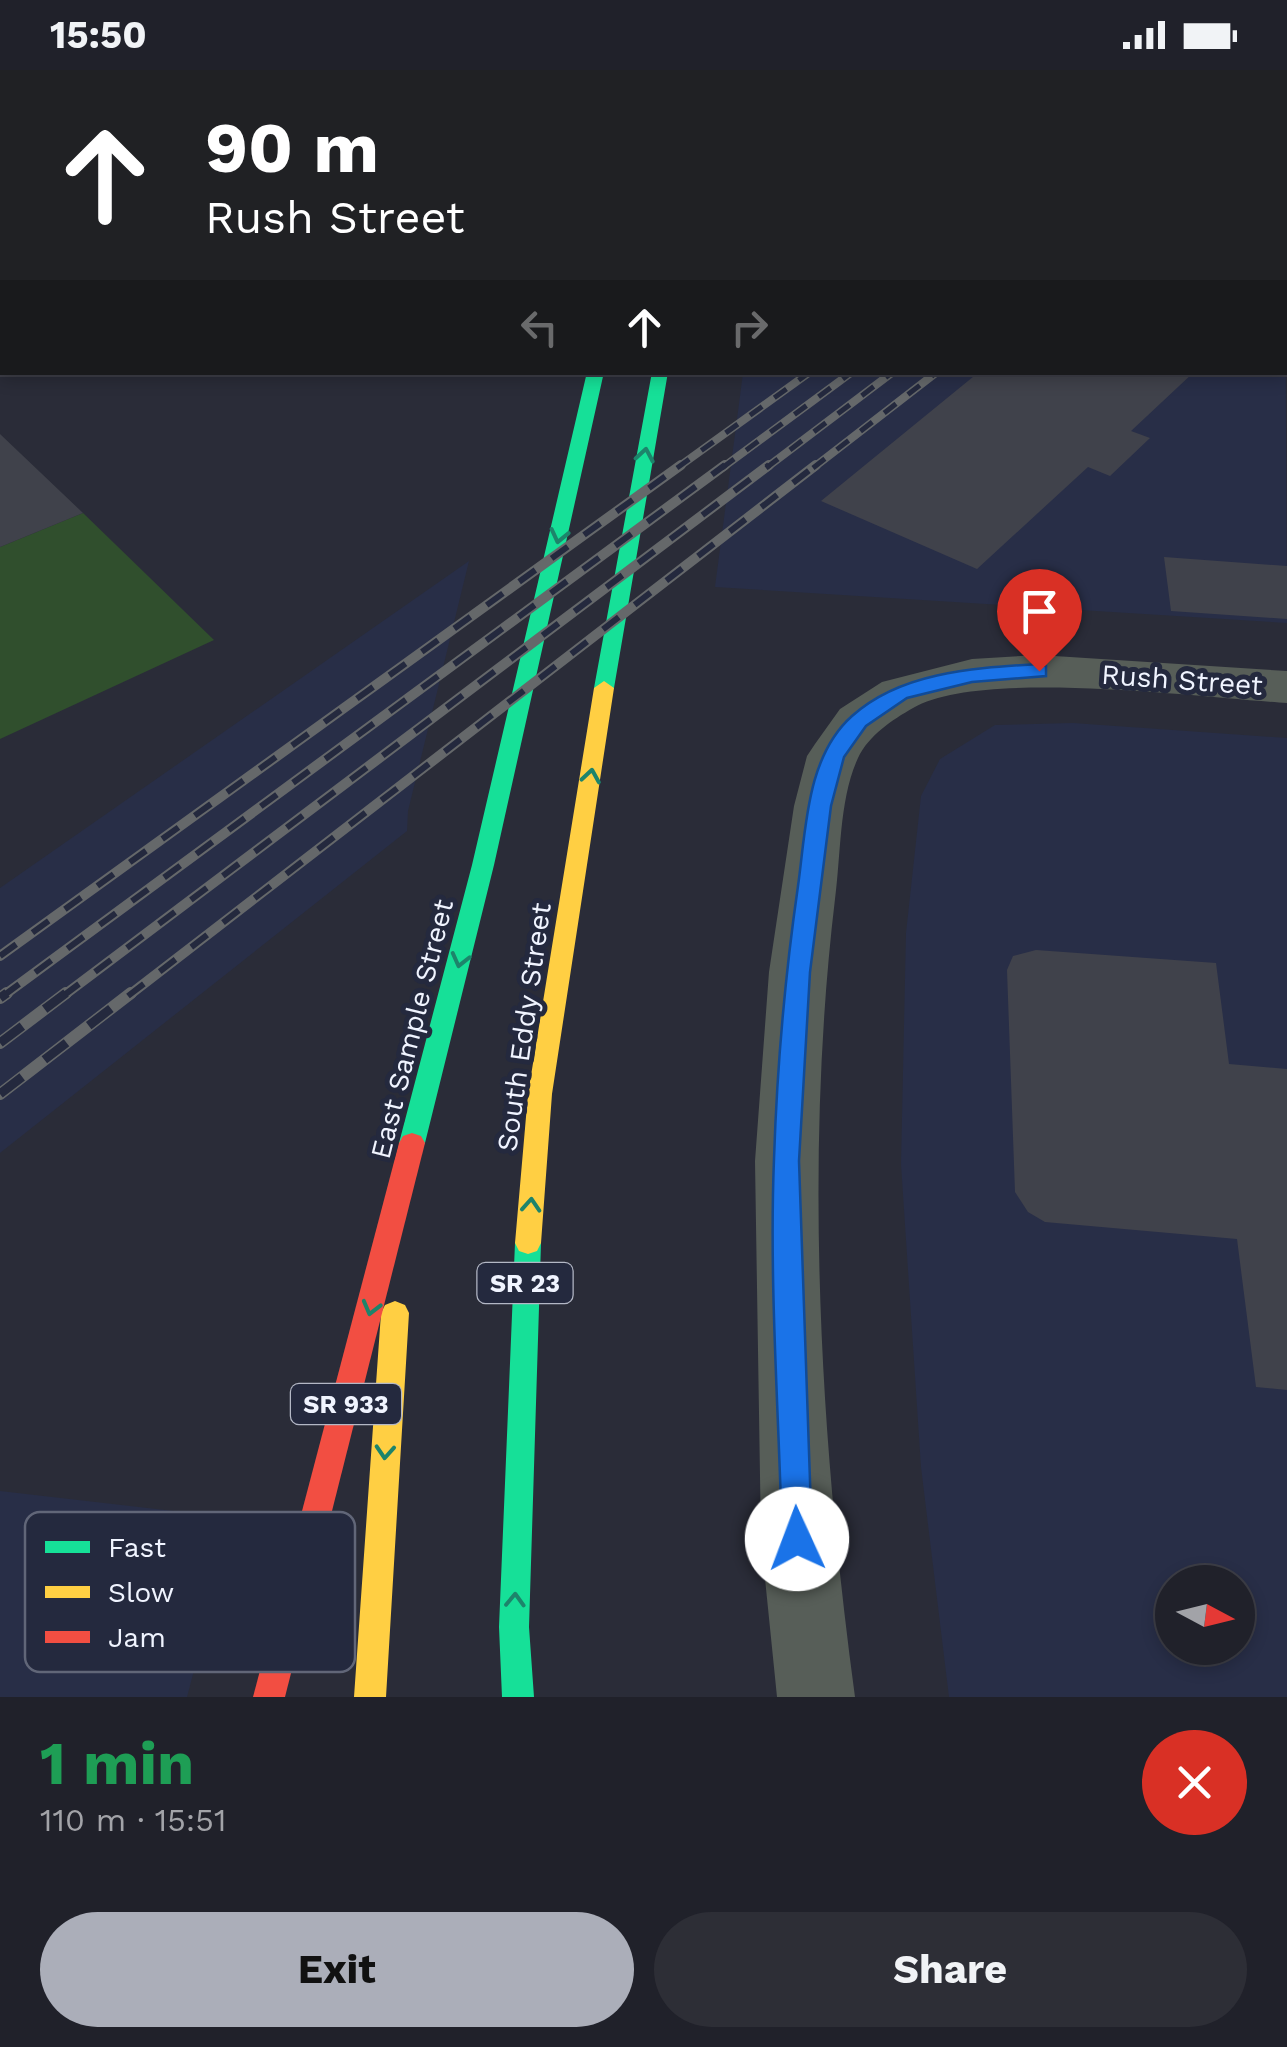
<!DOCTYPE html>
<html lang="en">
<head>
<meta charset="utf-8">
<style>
	:root { --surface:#20212a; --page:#2d2e36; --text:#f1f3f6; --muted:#a2a3a8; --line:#3d3e47; --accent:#abaeb9 }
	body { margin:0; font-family:"Work Sans",sans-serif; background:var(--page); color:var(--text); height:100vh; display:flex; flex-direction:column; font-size:38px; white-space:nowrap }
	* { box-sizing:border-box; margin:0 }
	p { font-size:32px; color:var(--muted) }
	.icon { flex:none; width:55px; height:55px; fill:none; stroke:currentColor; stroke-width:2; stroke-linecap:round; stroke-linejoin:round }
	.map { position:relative; height:1627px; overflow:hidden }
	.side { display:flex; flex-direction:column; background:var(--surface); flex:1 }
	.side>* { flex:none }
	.top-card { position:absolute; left:0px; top:0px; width:1288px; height:305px; box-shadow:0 5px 15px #0003,0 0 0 2px var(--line); background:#202124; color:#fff; overflow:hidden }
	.needle { width:65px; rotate:97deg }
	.buttons { position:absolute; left:1155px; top:1495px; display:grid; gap:20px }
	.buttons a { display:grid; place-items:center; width:100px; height:100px; border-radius:50%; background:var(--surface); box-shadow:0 5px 15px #0003,0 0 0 2px var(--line); font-size:50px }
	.pin { position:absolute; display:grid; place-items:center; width:85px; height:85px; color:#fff; margin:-102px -42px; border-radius:50% 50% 50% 0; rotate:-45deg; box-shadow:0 0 10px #0007 }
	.pin .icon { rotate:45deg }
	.me { position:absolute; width:110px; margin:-55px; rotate:358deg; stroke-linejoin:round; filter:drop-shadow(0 0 8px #0008) }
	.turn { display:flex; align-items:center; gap:35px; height:210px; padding:0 40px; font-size:45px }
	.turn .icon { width:130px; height:130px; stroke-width:2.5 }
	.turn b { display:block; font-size:70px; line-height:85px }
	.lanes { display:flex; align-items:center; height:95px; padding:0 40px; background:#0003; justify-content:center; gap:50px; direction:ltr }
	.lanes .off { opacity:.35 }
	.round { display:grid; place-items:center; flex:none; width:105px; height:105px; border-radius:52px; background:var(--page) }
	.summary { display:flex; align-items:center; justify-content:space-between; height:170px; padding:0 40px }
	h1 { font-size:60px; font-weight:700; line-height:75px; color:#1e9e55 }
	.action { display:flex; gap:20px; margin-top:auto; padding:20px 40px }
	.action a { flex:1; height:115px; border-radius:60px; background:var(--accent); color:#111; font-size:40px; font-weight:700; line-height:115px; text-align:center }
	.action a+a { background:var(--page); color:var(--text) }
	.status { display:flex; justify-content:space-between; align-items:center; height:70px; padding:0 50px; background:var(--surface); direction:ltr }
	.status svg { height:28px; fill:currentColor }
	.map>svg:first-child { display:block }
	.built { fill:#282e47; fill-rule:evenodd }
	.green { fill:#304f2d }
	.building { fill:#40424b }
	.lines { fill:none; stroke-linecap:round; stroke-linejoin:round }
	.lane { fill:#575e58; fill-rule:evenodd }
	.street { fill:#575e58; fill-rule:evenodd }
	.fast { fill:#16e098; fill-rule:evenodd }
	.slow { fill:#ffcf43; fill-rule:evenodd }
	.jam { fill:#f24e42; fill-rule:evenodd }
	.rail-far2-casing { stroke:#65686a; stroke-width:8 }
	.rail-far1-casing { stroke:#65686a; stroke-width:10 }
	.rail-casing { stroke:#65686a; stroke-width:12 }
	.rail-far2 { stroke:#24293e; stroke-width:5; stroke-dasharray:15; stroke-linecap:butt }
	.rail-far1 { stroke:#24293e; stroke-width:6; stroke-dasharray:20; stroke-linecap:butt }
	.rail { stroke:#24293e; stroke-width:9; stroke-dasharray:28; stroke-linecap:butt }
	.oneway { stroke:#1d846b }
	.route { fill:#1a73e8; stroke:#114b97; stroke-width:2.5 }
	.labels { text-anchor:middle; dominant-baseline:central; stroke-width:10; stroke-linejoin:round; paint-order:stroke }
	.shield { fill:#24293e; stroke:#b3b7c5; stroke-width:2.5 }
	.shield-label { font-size:25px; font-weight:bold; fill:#f0f4ff }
	.street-label { font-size:28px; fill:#f0f4ff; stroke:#24293e }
	.key { fill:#24293e; stroke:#616678; stroke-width:2.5 }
	.key-label { font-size:28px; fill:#f0f4ff }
</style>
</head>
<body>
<div class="status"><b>15:50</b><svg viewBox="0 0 49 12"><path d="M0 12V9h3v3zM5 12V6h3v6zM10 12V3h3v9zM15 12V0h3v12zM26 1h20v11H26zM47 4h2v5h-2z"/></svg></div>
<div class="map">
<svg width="1287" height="1627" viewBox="0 0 1287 1627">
	<rect width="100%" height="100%" fill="#2a2c38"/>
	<path class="built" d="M1285,162l2,391 -572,-36 28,-214 542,-1z
		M469,491l-61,250 -1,20 -407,322v-265z
		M1073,653l214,15v959h-338l-28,-230 -20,-303 5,-231 15,-137 19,-37 55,-34zM1172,1512h66v66h-66z
		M0,1421l234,27 -47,179h-187z"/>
	<path class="green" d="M83,443l131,127 -214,99v-192z"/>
	<path class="building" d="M979,302h215l-63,59 19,7 -40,38 -22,-9 -111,102 -156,-68z
		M0,364l83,79 -83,34z
		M1164,487l123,9v53l-116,-8z
		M1036,880l180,13 13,101 58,5v321l-31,-3 -19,-148 -192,-17 -17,-10 -13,-20 -8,-222 6,-14z"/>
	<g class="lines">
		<path class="lane" d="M0,164h2v16h-2z
			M0,239l2,1v16h-2z"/>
		<path class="street" d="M1039,585l248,16v32c-83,-5 -307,-35 -374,5 -21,12 -44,27 -55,50 -19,41 -17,97 -23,141 -31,260 -15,539 20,798h-78l-16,-158 -6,-378 14,-189 25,-166 13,-50 8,-12 25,-35 42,-27 90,-23z"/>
		<path class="fast" d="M0,89h2v9h-2z
			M1285,129h2v8h-2z
			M587,302h17l-110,493 -69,278 -4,7 -9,3 -9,-3 -4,-7 73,-278z
			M652,302h16l-54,316 -10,7 -10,-7z
			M528,1162l9,3 4,8 -12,384 5,70h-32l-3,-70 16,-384 4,-8z"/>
		<path class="slow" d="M604,611l10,7 -62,406 -11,149 -4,8 -9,3 -9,-3 -4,-8 13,-149 66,-406z
			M395,1231l10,4 4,8 -23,384h-32l27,-384 4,-8z"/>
		<path class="jam" d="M412,1063l9,3 4,7 -140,554h-32l146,-554 4,-7z"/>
		<g class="rail-far2-casing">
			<path id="rail-far2" d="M677,398l133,-96
				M722,398l130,-96
				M766,398l127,-96
				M813,398l124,-96"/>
		</g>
		<g class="rail-far1-casing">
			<path id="rail-far1" d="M0,886l681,-491
				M3,926l722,-531
				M63,926l706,-531
				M128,926l688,-531"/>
		</g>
		<g class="rail-casing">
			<path id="rail" d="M0,928l7,-5
				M0,973l66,-50
				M0,1024l131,-101"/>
		</g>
		<use href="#rail-far2" class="rail-far2"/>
		<use href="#rail-far1" class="rail-far1"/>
		<use href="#rail" class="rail"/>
	</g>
	<defs><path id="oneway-chevron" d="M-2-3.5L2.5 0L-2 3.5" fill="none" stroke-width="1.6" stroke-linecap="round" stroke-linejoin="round" transform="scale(2.5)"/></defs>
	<g class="oneway">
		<use href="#oneway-chevron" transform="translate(645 385) rotate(-80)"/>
		<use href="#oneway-chevron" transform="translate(559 466) rotate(103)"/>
		<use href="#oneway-chevron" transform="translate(591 706) rotate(-81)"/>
		<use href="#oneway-chevron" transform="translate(460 890) rotate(104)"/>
		<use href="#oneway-chevron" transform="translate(531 1135) rotate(-86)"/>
		<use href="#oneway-chevron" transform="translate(371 1238) rotate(105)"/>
		<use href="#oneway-chevron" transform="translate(385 1382) rotate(94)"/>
		<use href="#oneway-chevron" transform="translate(515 1530) rotate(-88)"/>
	</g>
	<path class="route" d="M1039,594l7,2v10l-74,6 -65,16 -41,28 -22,31 -13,49 -21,166 -11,189 13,378 -5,10 -10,4 -11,-4 -4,-10c-3,-126 -13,-255 -8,-380 3,-92 11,-183 24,-273 8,-56 8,-129 54,-170 50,-45 124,-48 187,-52z"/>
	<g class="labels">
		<g class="shield">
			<rect x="477.5" y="1193" width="95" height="40" rx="8"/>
			<rect x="291" y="1314" width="110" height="40" rx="8"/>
		</g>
		<g class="shield-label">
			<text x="525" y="1213">SR 23</text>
			<text x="346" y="1334">SR 933</text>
		</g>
		<g class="street-label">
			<text transform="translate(1182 610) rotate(4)">Rush Street</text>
			<text transform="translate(524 957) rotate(-82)">South Eddy Street</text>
			<text transform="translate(412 959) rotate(-76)">East Sample Street</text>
		</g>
	</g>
	<rect x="25" y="1442" width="330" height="160" rx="15" class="key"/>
	<rect x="45" y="1471" width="45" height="12" fill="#16e098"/>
	<rect x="45" y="1516" width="45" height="12" fill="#ffcf43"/>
	<rect x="45" y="1561" width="45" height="12" fill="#f24e42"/>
	<g class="key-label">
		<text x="108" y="1487">Fast</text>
		<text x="108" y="1532">Slow</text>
		<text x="108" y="1577">Jam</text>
	</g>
</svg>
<div class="buttons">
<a><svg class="needle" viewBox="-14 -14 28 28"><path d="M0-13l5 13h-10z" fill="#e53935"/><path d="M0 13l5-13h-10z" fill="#a2a3a8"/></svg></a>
</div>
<div class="pin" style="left:1039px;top:601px;background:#d93025"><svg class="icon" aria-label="arrive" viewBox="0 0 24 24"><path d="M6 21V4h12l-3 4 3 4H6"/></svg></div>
<svg class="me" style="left:797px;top:1469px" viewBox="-20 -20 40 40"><circle r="19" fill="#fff"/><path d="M0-13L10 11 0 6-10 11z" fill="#1a73e8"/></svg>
<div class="top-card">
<div class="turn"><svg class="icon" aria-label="ahead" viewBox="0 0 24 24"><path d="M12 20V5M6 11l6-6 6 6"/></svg><div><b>90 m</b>Rush Street</div></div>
<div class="lanes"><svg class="icon off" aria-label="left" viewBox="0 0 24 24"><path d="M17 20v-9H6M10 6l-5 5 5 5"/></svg><svg class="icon" aria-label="ahead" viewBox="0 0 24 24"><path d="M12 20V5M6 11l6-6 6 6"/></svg><svg class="icon off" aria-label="right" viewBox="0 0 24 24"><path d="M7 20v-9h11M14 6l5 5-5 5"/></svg></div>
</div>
</div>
<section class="side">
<div class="summary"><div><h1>1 min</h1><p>110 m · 15:51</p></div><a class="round" style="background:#d93025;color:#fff"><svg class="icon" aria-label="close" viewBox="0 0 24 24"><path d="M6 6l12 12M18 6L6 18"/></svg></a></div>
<div class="action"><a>Exit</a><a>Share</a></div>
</section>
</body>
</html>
